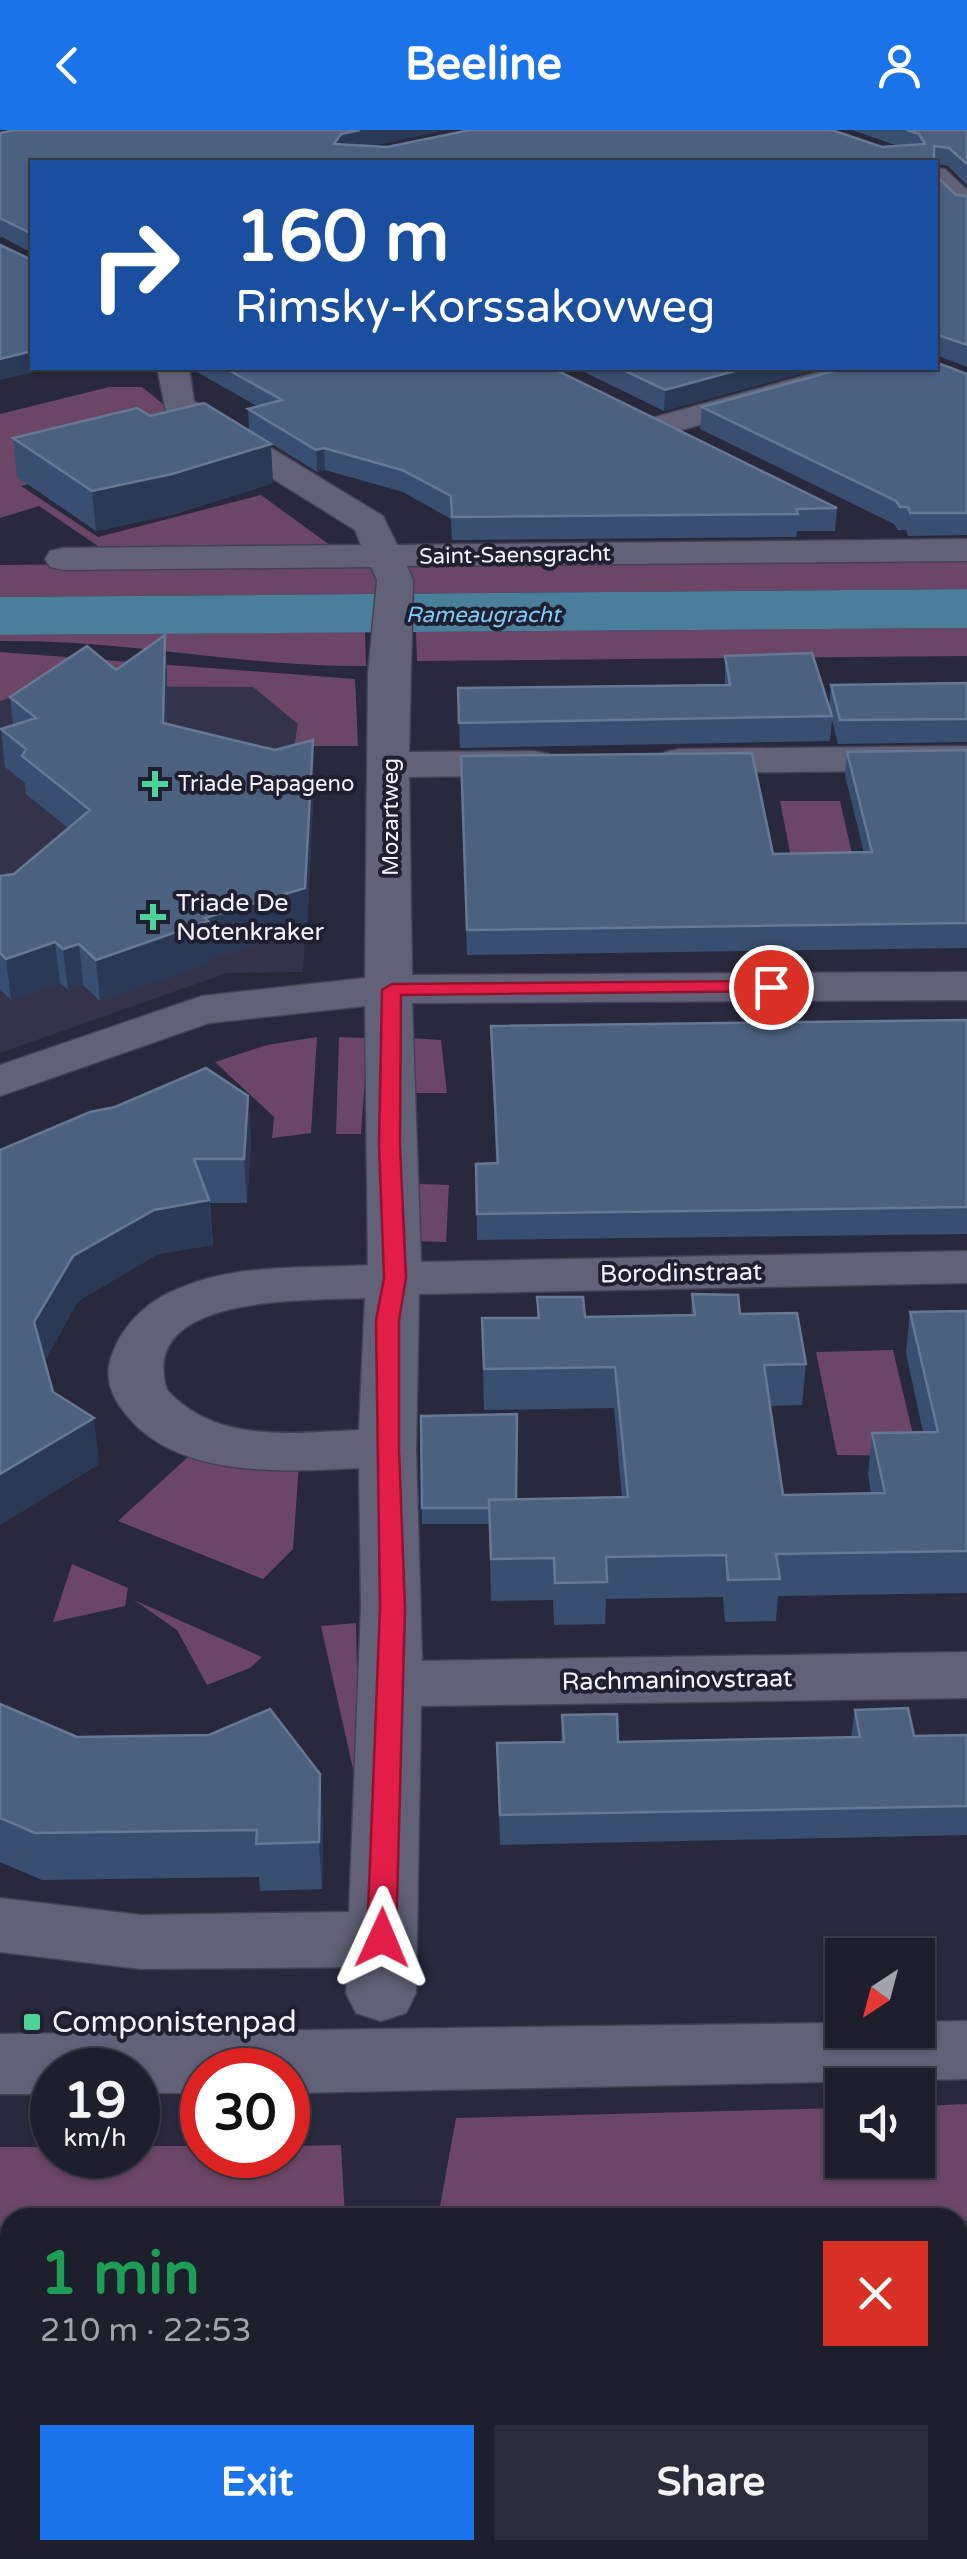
<!DOCTYPE html>
<html lang="en">
<head>
<meta charset="utf-8">
<style>
	:root { --surface:#1e1f2d; --page:#2b2c39; --text:#f1f3f6; --muted:#a1a2aa; --line:#3c3d49; --accent:#1a73e8 }
	body { margin:0; font-family:"Varela Round",sans-serif; background:var(--page); color:var(--text); height:100vh; display:flex; flex-direction:column; font-size:38px; white-space:nowrap }
	* { box-sizing:border-box; margin:0 }
	p { font-size:32px; color:var(--muted) }
	.icon { flex:none; width:55px; height:55px; fill:none; stroke:currentColor; stroke-width:2; stroke-linecap:round; stroke-linejoin:round }
	.map { position:relative; flex:1; overflow:hidden }
	.details { position:absolute; left:0px; top:2078px; width:968px; height:352px; display:flex; flex-direction:column; background:var(--surface); border-radius:30px 30px 0 0; box-shadow:0 2px 8px #0004,0 0 0 2px var(--line) }
	.details>* { flex:none }
	.guide { position:absolute; left:30px; top:30px; width:908px; height:210px; border-radius:0px; box-shadow:0 2px 8px #0004,0 0 0 2px var(--line); background:#1a4fa0; color:#fff; overflow:hidden }
	.needle { width:65px; rotate:216deg }
	.fabs { position:absolute; left:825px; top:1808px; display:grid; gap:20px }
	.fabs a { display:grid; place-items:center; width:110px; height:110px; border-radius:0px; background:var(--surface); box-shadow:0 2px 8px #0004,0 0 0 2px var(--line); font-size:50px }
	.speed { position:absolute; left:30px; top:1918px; display:flex; gap:20px; font-size:50px; font-weight:700; text-align:center }
	.speed>* { display:grid; place-content:center; width:130px; height:130px; border-radius:50%; background:var(--surface); box-shadow:0 2px 8px #0004,0 0 0 2px var(--line); line-height:1 }
	.speed small { font-size:25px; font-weight:400 }
	.speed .limit { border:15px solid #d22; background:#fff; color:#111 }
	.pin { position:absolute; display:grid; place-items:center; width:85px; height:85px; color:#fff; margin:-42px; border:5px solid #fff; border-radius:50%; box-shadow:0 2px 10px #0007 }
	.me { position:absolute; width:110px; margin:-55px; rotate:1deg; stroke-linejoin:round; filter:drop-shadow(0 0 8px #0008) }
	.turn { display:flex; align-items:center; gap:35px; height:210px; padding:0 40px; font-size:45px }
	.turn .icon { width:130px; height:130px; stroke-width:2.5 }
	.turn b { display:block; font-size:70px; line-height:85px }
	.round { display:grid; place-items:center; flex:none; width:105px; height:105px; border-radius:0px; background:var(--page) }
	.headline { display:flex; align-items:center; justify-content:space-between; height:170px; padding:0 40px }
	h1 { font-size:60px; font-weight:700; line-height:75px; color:#1e9e55 }
	.button { display:flex; gap:20px; margin-top:auto; padding:20px 40px }
	.button a { flex:1; height:115px; border-radius:0px; background:var(--accent); color:#fff; font-size:40px; font-weight:700; line-height:115px; text-align:center }
	.button a+a { background:var(--page); color:var(--text) }
	header { display:flex; justify-content:space-between; align-items:center; height:130px; padding:0 40px; background:var(--accent); color:#fff; font-size:45px; font-weight:700 }
	.map>svg:first-child { display:block }
	.built { fill:#33334c }
	.green { fill:#6b4666 }
	.water { fill:#4b7e9a }
	.lines { fill:none; stroke-linecap:round; stroke-linejoin:round }
	.minor-casing { stroke:#424352; stroke-width:3 }
	.minor { fill:#616278; fill-rule:evenodd }
	.rail-casing { stroke:#9798a6; stroke-width:14 }
	.rail { stroke:#1f1f31; stroke-width:10; stroke-dasharray:30; stroke-linecap:butt }
	.wall { fill:#384f72 }
	.shaded-wall { fill:#293956 }
	.building { fill:#4c6180; stroke:#667894; stroke-width:2.5 }
	.route { fill:#e11d48; stroke:#92132f; stroke-width:2.5 }
	.poi-dot { fill:#4dd39a; stroke:#1f1f31; stroke-width:4 }
	.labels { text-anchor:middle; dominant-baseline:central; stroke-width:8; stroke-linejoin:round; paint-order:stroke }
	.far-street-label { font-size:22px; fill:#f2f3fd; stroke:#1f1f31 }
	.far-water-label { font-size:22px; font-style:italic; fill:#7dcdf9; stroke:#1f1f31 }
	.far-poi-label { font-size:22px; fill:#f2f3fd; stroke:#1f1f31; text-anchor:start }
	.poi-label { font-size:25px; fill:#f2f3fd; stroke:#1f1f31; text-anchor:start }
	.street-label { font-size:25px; fill:#f2f3fd; stroke:#1f1f31 }
	.near-poi-label { font-size:30px; fill:#f2f3fd; stroke:#1f1f31; text-anchor:start }
</style>
</head>
<body>
<header><svg class="icon" aria-label="back" viewBox="0 0 24 24"><path d="M15 5l-7 7 7 7"/></svg>Beeline<svg class="icon" aria-label="person" viewBox="0 0 24 24"><circle cx="12" cy="8" r="4"/><path d="M4 21q1-7 8-7t8 7"/></svg></header>
<div class="map">
<svg width="967" height="2429" viewBox="0 0 967 2429">
	<rect width="100%" height="100%" fill="#28293c"/>
	<path class="built" d="M43,554h219l46,42 3,116 -8,130 -76,1 -227,80v-355z"/>
	<path class="green" d="M109,257h33l63,51 -184,48 77,51 163,-42 77,56 -227,4 -72,-49 -39,12v-104z
		M967,425v34l-967,8v-32z
		M967,498v28l-550,5 -1,-29z
		M365,502l1,34c-123,1 -243,-27 -366,-25v-6z
		M0,522l355,27 3,67h-64l4,-22 -45,-37 -210,-1 -43,15z
		M780,671h60l15,66 -62,1z
		M317,907l-6,96 -39,5 2,-21 -59,-55 52,-17z
		M339,907l29,1 -7,96h-25z
		M410,908l31,2 6,53h-31z
		M419,1054l30,1 -3,57 -36,-1z
		M893,1220l25,106 -81,-1 -21,-103z
		M189,1326l110,8 -6,85 -30,30 -145,-58z
		M72,1434l56,24 -3,18 -72,16z
		M134,1470l128,57 -12,11 -43,17 -30,-55z
		M356,1493l4,177 -39,-174z
		M967,1974v117l-529,-4 18,-99 386,-10v52h76v-54z
		M341,2015l4,72 -335,1v19h-10v-90h52v8h86v-9h64v9h86v-9z
		M958,2258h9v171h-532v-9h523z
		M0,2273h10v147h242l-3,9h-249z"/>
	<path class="water" d="M967,459v39l-967,7v-38z"/>
	<g class="lines">
		<g class="minor-casing">
			<path id="minor" d="M935,37l10,2 22,21v23l-10,-2 -22,-21z
				M157,238h32l5,33 189,115 14,29 570,-6v22l-560,5 6,14 -4,172 125,-1 15,3 6,9 -6,9 -15,3 -125,2 3,198 555,-3v28l-555,3 9,259 546,-11v32l-548,11 -3,154 6,213 545,-9v46l-546,8 -5,287 -10,20 -25,8 -25,-8 -10,-20 1,-26 -206,2 -141,-17v-54l141,17 208,-3 12,-304 -2,-140c-78,4 -191,12 -240,-63 -10,-16 -14,-31 -7,-50 11,-32 37,-55 68,-67 58,-25 126,-19 188,-23l-3,-259 -156,17 -209,73v-31l202,-69 163,-18 3,-304 9,-94 -6,-13 -308,3 -13,-3 -5,-8 5,-8 13,-3 298,-3 -6,-15 -189,-118zM365,1168l-6,132c-66,3 -143,14 -192,-40 -31,-98 144,-89 198,-92z
				M833,238h50l-5,7 -218,61 -12,-3 -5,-7 5,-7z
				M967,616v24l-287,3 -15,-3 -6,-9 6,-9 15,-3z
				M967,1891v58l-679,14v-23h-86v23h-64v-23h-86v24h-52v-60l842,-11v7h76v-8z"/>
		</g>
		<use href="#minor" class="minor"/>
		<g class="rail-casing">
			<path id="rail" d="M958,2156h9
				M0,2174h10
				M958,2200h9
				M0,2219h10"/>
		</g>
		<use href="#rail" class="rail"/>
	</g>
	<path class="wall" d="M446,0l-76,16 512,1 16,-1 -46,-16h115v55l-19,-19 -13,-2 -903,89 -30,-16 -2,1v-105z
		M935,45l21,20 11,1v171l-31,-12 -1,3z
		M190,238h362l285,140 -2,23h-38l-1,6 -344,3 -1,-21 -48,-27 -78,-22 -8,2 -68,-42 -1,-21 9,-3z
		M576,238h245l-157,43z
		M967,244v161l-59,1 -2,-6h-8l-4,-6 -194,-95 2,-22z
		M150,286l123,67 -98,31 -79,17 -79,-54 -4,-39z
		M165,505l2,37v51l147,56 -7,149 -96,30v4l-111,39 -17,-16 -15,5 -8,-7 -49,17 -11,-11v-113l14,-2 54,-46 -42,-34 -1,-11 -20,-16 -4,-38 12,-4 -3,-28 106,-27z
		M725,526l104,51 2,-22 136,-2v59l-129,2 -6,-24 -2,21 -370,7 -2,-60 267,-2z
		M967,620v198l-500,7 -6,-199 312,98 91,-1 -19,-78 2,-23z
		M967,890v214l-490,6 -1,-76 20,-1 -5,-137z
		M248,966l3,44 -4,63h-37l3,42 -55,9 -80,47 -33,59 8,32 46,72 -99,61v-375z
		M692,1164l48,20 66,50 -4,41 -32,1 13,89 88,-2 -3,-19 4,-41 51,-1 -17,-79 4,-41 57,-1v282l-189,3 -2,25 -51,1 -2,-25 -117,2 -1,25 -51,1 -1,-25 -62,1 -2,-77h-67l-1,-108 95,83 106,-1 -8,-90 -130,2 -2,-92h55v-21l48,20 106,-2z
		M0,1574l77,33 246,84 -1,68 -62,2 -1,-14 -217,3 -42,-18z
		M855,1580l59,26 53,-1v100l-467,10 -3,-102 64,-1 1,-27 56,27 233,-5z"/>
	<path class="shaded-wall" d="M360,0h86l-105,22 -7,-8 7,-10z
		M938,205l-2,20 -1,3v-17z
		M32,221v17h22l-54,12v-21z
		M746,238h75l-157,43 1,-21z
		M271,314l2,39 -98,31 -79,17 -4,-40z
		M324,318l1,22 -8,2 -1,-22z
		M165,505l2,37 -1,89 -3,-38z
		M313,610l1,39 -7,149 -96,30v4l-111,39 -4,-41 109,-42z
		M55,812l5,41 -49,17 -5,-41z
		M79,814l4,41 -15,5 -5,-41z
		M248,966l3,44 -4,63 -3,-44z
		M209,1070l4,45 -55,9 -80,47 -38,67 -6,-46 39,-66 81,-46z
		M94,1288l5,46 -99,61v-51z
		M320,1644l3,47 -1,68 -3,-47z"/>
	<path class="building" d="M16,0h344l-19,4 -7,10 53,3 83,-17h362l50,17 43,-3 -6,-10 -12,-4h60v34l-18,-16 -15,-2v16h-902v87v-15l-32,-16v-85z
		M935,45l21,20 11,1v149l-29,-10 -3,6z
		M0,115l32,15v91l-32,8z
		M935,232l32,12v139h-57l-2,-6h-8l-4,-6 -194,-94 143,-39h90z
		M225,238h327l285,140 -41,1 2,5 -346,3 -1,-21 -49,-26 -78,-22 -8,2 -68,-41 34,-9z
		M619,238h127l-81,22z
		M204,273l67,41 -99,30 -80,17 -79,-53 124,-30 13,8z
		M165,505l-2,88 112,27 38,-10 -8,148 -100,30 3,3 -112,39 -17,-16 -16,5 -8,-7 -49,17 -6,-6v-77l14,-2 76,-64 -68,-54 4,-7 -25,-20 35,-11 -26,-21 77,-51 29,24z
		M812,523l20,63 -373,7 -1,-35 272,-3 -5,-29z
		M967,553v36l-127,1 -9,-35z
		M967,620v173l-500,7 -6,-174 291,-3 21,101 99,-2 -25,-100z
		M967,890v187l-490,7 -1,-50 22,-1 -7,-137z
		M206,938l42,28 -4,63h-50l15,41 -55,10 -81,46 -39,66 19,70 41,26 -94,56v-324l90,-38 25,-5z
		M692,1164l46,1 2,19 57,-1 9,51 -42,1 19,130 102,-2 -13,-60 66,-1 -28,-120 57,-1v240l-191,3 4,25 -52,1 -2,-25 -120,2 1,25 -52,1 -1,-25 -63,1 -2,-59 139,-3 -13,-130 -131,2 -2,-51h57l-2,-21h46l2,20 110,-2z
		M517,1284l-1,85 -27,1v8h-67l-1,-92z
		M0,1574l77,33 132,-2 61,-26 50,65 -1,68 -63,2 1,-14 -222,3 -35,-15z
		M908,1578l6,28 53,-1v71l-467,9 -3,-72 67,-1 -2,-27 55,-1 1,28 242,-5 -5,-27z"/>
	<path class="route" d="M771,851l7,2v8l-377,4 -1,150 6,133 -7,42v128l6,160 -9,330 -4,8h-21l-4,-8 13,-330 -4,-288 8,-42 -5,-133 3,-155 10,-6z"/>
	<g class="poi-dot">
		<path d="M150 639h10v10h10v10h-10v10h-10v-10h-10v-10h10z"/>
		<path d="M148 772h10v10h10v10h-10v10h-10v-10h-10v-10h10z"/>
		<rect x="22" y="1882" width="20" height="20" rx="5"/>
	</g>
	<g class="labels">
		<g class="far-street-label">
			<text transform="translate(515 425) rotate(-1)">Saint-Saensgracht</text>
			<text transform="translate(391 687) rotate(-90)">Mozartweg</text>
		</g>
		<g class="far-water-label">
			<text x="483" y="485">Rameaugracht</text>
		</g>
		<g class="far-poi-label">
			<text x="178" y="654">Triade Papageno</text>
		</g>
		<g class="poi-label">
			<text x="176" y="773">Triade De<tspan x="176" dy="29">Notenkraker</tspan></text>
		</g>
		<g class="street-label">
			<text transform="translate(681 1143) rotate(-1)">Borodinstraat</text>
			<text transform="translate(677 1550) rotate(-1)">Rachmaninovstraat</text>
		</g>
		<g class="near-poi-label">
			<text x="52" y="1892">Componistenpad</text>
		</g>
	</g>
</svg>
<div class="fabs">
<a><svg class="needle" viewBox="-14 -14 28 28"><path d="M0-13l5 13h-10z" fill="#e53935"/><path d="M0 13l5-13h-10z" fill="#a1a2aa"/></svg></a>
<a><svg class="icon" aria-label="sound" viewBox="0 0 24 24"><path d="M4 9h4l5-4v14l-5-4H4zM17 9q2 3 0 6"/></svg></a>
</div>
<div class="speed"><div>19<small>km/h</small></div><div class="limit">30</div></div>
<div class="pin" style="left:771px;top:857px;background:#d93025"><svg class="icon" aria-label="arrive" viewBox="0 0 24 24"><path d="M6 21V4h12l-3 4 3 4H6"/></svg></div>
<svg class="me" style="left:382px;top:1808px" viewBox="-20 -20 40 40"><path d="M0-17L14 15 0 8-14 15z" fill="#e11d48" stroke="#fff" stroke-width="4"/></svg>
<div class="guide">
<div class="turn"><svg class="icon" aria-label="right" viewBox="0 0 24 24"><path d="M7 20v-9h11M14 6l5 5-5 5"/></svg><div><b>160 m</b>Rimsky-Korssakovweg</div></div>
</div>
<section class="details">
<div class="headline"><div><h1>1 min</h1><p>210 m · 22:53</p></div><a class="round" style="background:#d93025;color:#fff"><svg class="icon" aria-label="close" viewBox="0 0 24 24"><path d="M6 6l12 12M18 6L6 18"/></svg></a></div>
<div class="button"><a>Exit</a><a>Share</a></div>
</section>
</div>
</body>
</html>
